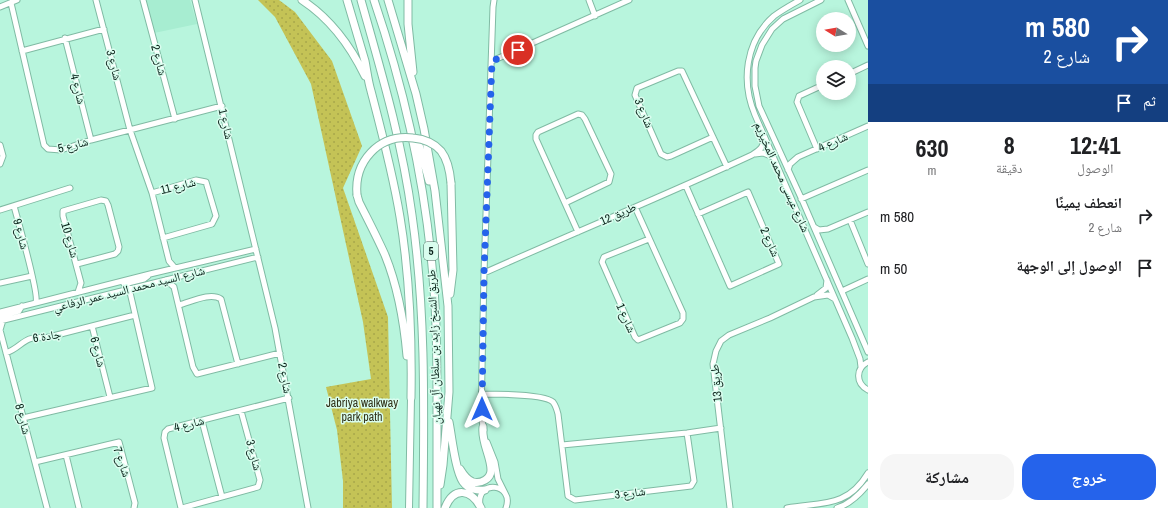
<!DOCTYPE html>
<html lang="ar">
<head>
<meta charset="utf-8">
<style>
	:root { --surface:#fff; --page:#f6f6f6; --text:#202124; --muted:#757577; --accent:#2563eb }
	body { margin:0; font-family:"Archivo Narrow","Noto Naskh Arabic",sans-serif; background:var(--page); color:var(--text); direction:rtl; height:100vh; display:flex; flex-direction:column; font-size:15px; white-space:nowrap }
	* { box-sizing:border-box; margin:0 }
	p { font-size:13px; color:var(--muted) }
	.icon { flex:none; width:22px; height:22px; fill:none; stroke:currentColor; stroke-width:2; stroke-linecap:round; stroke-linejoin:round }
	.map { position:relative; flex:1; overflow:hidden; direction:ltr }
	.side { display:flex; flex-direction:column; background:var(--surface); width:300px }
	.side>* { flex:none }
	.top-card { background:#1a4fa0; color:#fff; overflow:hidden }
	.needle { width:26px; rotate:281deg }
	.controls { position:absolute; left:816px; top:12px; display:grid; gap:8px }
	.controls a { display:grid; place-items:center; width:40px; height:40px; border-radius:50%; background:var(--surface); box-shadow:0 2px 10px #0003; font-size:20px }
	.pin { position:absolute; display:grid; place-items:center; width:34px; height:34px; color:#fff; margin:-17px; border:2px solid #fff; border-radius:50%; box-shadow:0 1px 4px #0007 }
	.me { position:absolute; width:44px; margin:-22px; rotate:0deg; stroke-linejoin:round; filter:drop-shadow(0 0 3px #0008) }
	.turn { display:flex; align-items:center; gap:14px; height:84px; padding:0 12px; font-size:18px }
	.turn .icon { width:52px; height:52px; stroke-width:2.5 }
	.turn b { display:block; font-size:28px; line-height:34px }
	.then { display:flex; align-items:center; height:38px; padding:0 12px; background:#0003; gap:8px; font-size:15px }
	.eta { display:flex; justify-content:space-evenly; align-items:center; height:68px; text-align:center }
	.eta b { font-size:24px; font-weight:700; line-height:28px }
	.action { display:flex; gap:8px; margin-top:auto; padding:8px 12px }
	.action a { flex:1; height:46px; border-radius:16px; background:var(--accent); color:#fff; font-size:16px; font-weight:700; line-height:46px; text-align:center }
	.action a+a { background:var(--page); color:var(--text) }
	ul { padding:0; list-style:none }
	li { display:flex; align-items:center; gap:12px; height:52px; padding:0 12px }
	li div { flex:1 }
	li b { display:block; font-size:15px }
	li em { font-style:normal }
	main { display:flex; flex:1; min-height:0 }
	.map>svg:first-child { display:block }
	.built { fill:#a7edd1 }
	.green { fill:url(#green-dots) }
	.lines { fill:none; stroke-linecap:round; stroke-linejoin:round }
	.minor-casing { stroke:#80bba4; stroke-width:7 }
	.major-casing { stroke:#80bba4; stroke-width:8 }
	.highway-casing { stroke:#80bba4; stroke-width:9 }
	.minor { stroke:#fff; stroke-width:5 }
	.major { stroke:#fff; stroke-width:6 }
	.highway { stroke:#fff; stroke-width:7 }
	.highway-bridge-casing { stroke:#80bba4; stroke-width:9; stroke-linecap:butt }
	.highway-bridge { stroke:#fff; stroke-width:7 }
	.route { stroke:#2563eb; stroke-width:7; stroke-dasharray:0 12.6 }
	.labels { text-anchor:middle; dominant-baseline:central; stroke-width:3; stroke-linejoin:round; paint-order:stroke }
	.shield { fill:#d9fdee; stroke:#476258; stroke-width:1 }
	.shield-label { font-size:11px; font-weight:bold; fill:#082018 }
	.street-label { font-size:12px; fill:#082018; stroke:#d9fdee }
	.park-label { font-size:12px; fill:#303018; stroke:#d9fdee }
</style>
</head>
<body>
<main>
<section class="side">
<div class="top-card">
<div class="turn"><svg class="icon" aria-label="right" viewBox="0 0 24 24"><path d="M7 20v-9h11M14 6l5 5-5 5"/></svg><div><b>580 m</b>شارع 2</div></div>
<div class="then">ثم<svg class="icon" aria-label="arrive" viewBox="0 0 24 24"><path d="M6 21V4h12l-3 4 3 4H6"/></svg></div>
</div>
<div class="eta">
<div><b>12:41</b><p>الوصول</p></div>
<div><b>8</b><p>دقيقة</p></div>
<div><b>630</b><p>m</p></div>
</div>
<ul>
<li><svg class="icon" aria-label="right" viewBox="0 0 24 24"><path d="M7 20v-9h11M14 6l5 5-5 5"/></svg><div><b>انعطف يمينًا</b><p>شارع 2</p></div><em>580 m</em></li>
<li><svg class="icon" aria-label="arrive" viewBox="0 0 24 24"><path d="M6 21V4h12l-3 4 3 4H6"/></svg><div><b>الوصول إلى الوجهة</b></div><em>50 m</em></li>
</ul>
<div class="action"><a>خروج</a><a>مشاركة</a></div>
</section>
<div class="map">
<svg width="868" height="508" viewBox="0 0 868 508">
	<defs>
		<pattern id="green-dots" width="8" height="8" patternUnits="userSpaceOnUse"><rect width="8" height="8" fill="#c4c356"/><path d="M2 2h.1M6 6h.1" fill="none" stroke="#a7a74a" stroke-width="1.8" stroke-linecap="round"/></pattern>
	</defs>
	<rect width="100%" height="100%" fill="#b8f5dd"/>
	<path class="built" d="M145,0h45l7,24 -43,9z"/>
	<path class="green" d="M258,0h21l16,12 37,49 30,85 -19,42 45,129 4,191h-49v-27l-6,-51 -11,-43 45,-8 -8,-57 -52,-238 -36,-67z"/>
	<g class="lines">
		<g class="minor-casing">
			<path id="minor" d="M96,0l34,130 22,63 17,68 6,7
				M143,0l32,119
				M195,0l80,328 33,180
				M589,0l6,16
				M800,0c-9,5 -18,10 -26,16 -29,25 -33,66 -19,99l97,223 8,21 1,8
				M821,0l-38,19 -11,10 -10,16 -6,16 -1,7v18l4,20 44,96 65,150
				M848,0l20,46
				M11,3l33,142 4,4 13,1 30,-10 131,-34
				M0,7l17,-7
				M65,38l26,102
				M22,51l82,-22
				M492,61l137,-61
				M849,74l19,-9
				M713,137l-42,19 -4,1 -6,-3 -26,-59 2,-7 41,-17h4l45,96
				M0,145l3,11 -3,8
				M817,149l-20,-47 2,-6 24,-11
				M755,154l8,-1 10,4
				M788,170l2,-6 8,-7 70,-31
				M686,186l44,100 49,-22 -31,-72 -50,22
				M152,193l44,-13 10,2 10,34 -4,8 -49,14
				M801,199l67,-29
				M565,203l44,-21 2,-8 -26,-55 -3,-4 -4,-1 -40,18 -2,3v4l42,93
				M14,206c4,15 25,87 22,96
				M635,207l48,106v6l-3,4 -42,17 -3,-3 -33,-75 2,-5 45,-18
				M0,210l70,-22
				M850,220l18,44
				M814,227l5,3 9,-1 40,-17
				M77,264l38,-10 3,-3 1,-4 -11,-42 -2,-4 -5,-1 -38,11v5l18,67 -3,9
				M484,273c89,-40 180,-77 268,-118 7,-5 12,-7 12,-17
				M166,280l8,7 19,80 4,7 83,-21
				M0,283l32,-7
				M124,284l20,-5 4,-3
				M842,291l26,-12
				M817,295l9,-7 1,-8
				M179,305c12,-3 31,-13 42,-6l17,65
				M0,312l150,-38 106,-25
				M0,316l19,-5 3,-5
				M3,320l-3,10 47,178
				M0,321l258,-64
				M92,326l18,71
				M6,353c17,-6 17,-18 39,-15l90,-23
				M868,362c-12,6 -13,21 0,28
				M482,394c13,0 63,0 71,8 3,4 4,8 5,12l10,82 7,4 116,-14 3,-5 -7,-48
				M23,418l129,-30 -23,-100
				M202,421l20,76
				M484,430l-3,-14 3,-143 9,-266 1,-7
				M487,442l8,20 3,17 7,14
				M562,445l125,-12 34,-5
				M66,455l13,53
				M35,462l84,-20 16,61 -1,5
				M480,505c-4,-26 35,-22 26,3
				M181,508l-17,-70 1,-6 3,-3 121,-31
				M182,508l76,-21 2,-7 -19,-69
				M730,508l-17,-144 3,-13 5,-10 8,-6 41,-17 44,-21 14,-2 7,4
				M787,508c35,-6 60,0 81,-35
				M837,508c13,-4 23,-14 31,-24"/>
		</g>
		<g class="major-casing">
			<path id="major" d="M409,508l2,-110"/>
		</g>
		<g class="highway-casing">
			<path id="highway" d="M302,0c29,19 48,45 63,76
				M347,0c6,20 12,41 18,61 2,10 3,20 6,30 11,42 22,83 29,126 10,60 12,121 11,181
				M361,0c20,71 41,141 51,215 14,97 12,195 11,293
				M374,0c32,94 53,191 60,290 3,36 3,73 3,109 0,36 0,73 0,109
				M388,0l28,94 8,35 11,62 13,115 1,86 -6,73 -3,20
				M408,0v24l5,48
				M417,139l4,12 8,30
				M357,195l2,7c9,18 18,35 26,53 13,32 19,67 22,101
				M450,294l3,-24 -2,-87
				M449,422c3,15 6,48 14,60 5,7 14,9 22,8
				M460,469c3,5 7,11 13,13 8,2 18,-3 18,-12 0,-14 -10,-28 -8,-43
				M445,508c9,-22 26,-19 36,0"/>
		</g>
		<use href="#minor" class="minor"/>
		<use href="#major" class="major"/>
		<use href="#highway" class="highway"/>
		<g class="highway-bridge-casing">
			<path id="highway-bridge" d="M357,195c-3,-33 21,-61 56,-57 11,1 21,5 28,13 7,9 9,21 10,32"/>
		</g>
		<use href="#highway-bridge" class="highway-bridge"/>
	</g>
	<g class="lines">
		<path class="route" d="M482,409l2,-136 8,-212 26,-11"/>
	</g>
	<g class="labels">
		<rect class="shield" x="424" y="242" width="14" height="18" rx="3"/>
		<g class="shield-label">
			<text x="431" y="251">5</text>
		</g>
		<g class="street-label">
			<text transform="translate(159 60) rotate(75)">شارع 2</text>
			<text transform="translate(114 65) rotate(76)">شارع 3</text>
			<text transform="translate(78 89) rotate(76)">شارع 4</text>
			<text transform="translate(644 113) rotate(67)">شارع 3</text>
			<text transform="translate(226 124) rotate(77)">شارع 1</text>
			<text transform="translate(833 142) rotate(-24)">شارع 4</text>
			<text transform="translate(73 145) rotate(-14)">شارع 5</text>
			<text transform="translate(782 177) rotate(66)">شارع عيسى محمد المخيزيم</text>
			<text transform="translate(178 186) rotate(-14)">شارع 11</text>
			<text transform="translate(618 214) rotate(-24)">طريق 12</text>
			<text transform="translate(21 234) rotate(75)">شارع 9</text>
			<text transform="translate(70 240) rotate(74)">شارع 10</text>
			<text transform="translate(770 242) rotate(66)">شارع 2</text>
			<text transform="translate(129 289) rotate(-14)">شارع السيد محمد السيد عمر الرفاعي</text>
			<text transform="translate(626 318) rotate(66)">شارع 1</text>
			<text transform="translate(47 336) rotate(-9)">جادة 6</text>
			<text transform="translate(434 347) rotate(-92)">طريق الشيخ زايد بن سلطان آل نهيان</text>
			<text transform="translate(98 352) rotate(76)">شارع 6</text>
			<text transform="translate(285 378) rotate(79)">شارع 2</text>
			<text transform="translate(716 383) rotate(-95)">طريق 13</text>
			<text transform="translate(23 419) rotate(75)">شارع 8</text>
			<text transform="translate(189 424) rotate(-14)">شارع 4</text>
			<text transform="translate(254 455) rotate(75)">شارع 3</text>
			<text transform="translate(122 462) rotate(71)">شارع 7</text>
			<text transform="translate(630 493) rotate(-7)">شارع 3</text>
		</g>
		<g class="park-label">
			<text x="362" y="403">Jabriya walkway<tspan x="362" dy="14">park path</tspan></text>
		</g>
	</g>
</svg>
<div class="controls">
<a><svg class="needle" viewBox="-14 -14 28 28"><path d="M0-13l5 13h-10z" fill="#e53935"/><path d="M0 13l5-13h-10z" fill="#757577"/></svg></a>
<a><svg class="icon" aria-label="layers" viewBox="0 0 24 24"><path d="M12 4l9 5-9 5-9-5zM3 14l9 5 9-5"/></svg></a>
</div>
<div class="pin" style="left:518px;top:50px;background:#d93025"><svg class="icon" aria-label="arrive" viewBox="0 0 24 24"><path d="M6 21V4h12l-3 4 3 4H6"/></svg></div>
<svg class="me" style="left:482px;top:409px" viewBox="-20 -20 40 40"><path d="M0-17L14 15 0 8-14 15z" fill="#2563eb" stroke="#fff" stroke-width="4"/></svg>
</div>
</main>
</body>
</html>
